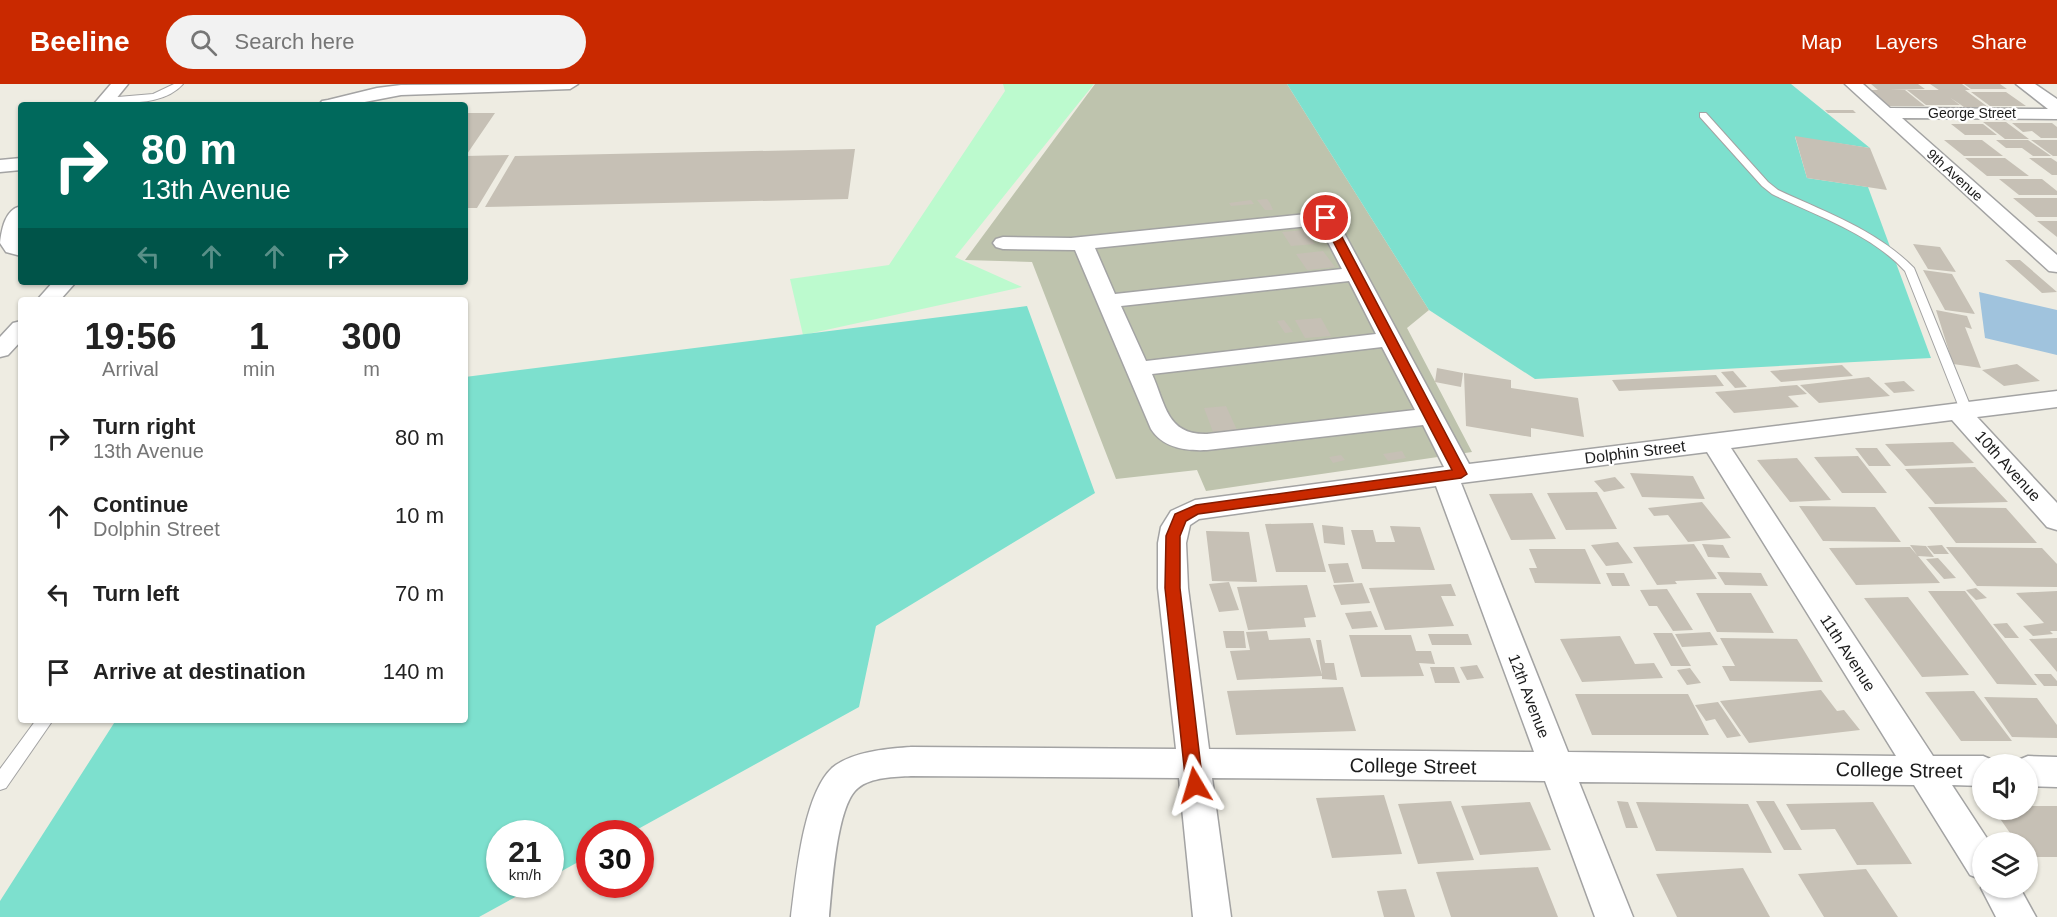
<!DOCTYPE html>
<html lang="en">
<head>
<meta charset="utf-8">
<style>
	:root { --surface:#fff; --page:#f2f2f2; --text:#222; --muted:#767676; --accent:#c92900 }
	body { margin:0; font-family:Arial,sans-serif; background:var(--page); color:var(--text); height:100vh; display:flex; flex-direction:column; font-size:22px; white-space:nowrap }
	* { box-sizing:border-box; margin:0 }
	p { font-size:20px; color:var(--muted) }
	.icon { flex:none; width:33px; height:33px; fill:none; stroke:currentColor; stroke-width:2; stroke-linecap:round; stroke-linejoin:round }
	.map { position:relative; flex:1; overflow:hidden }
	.side { position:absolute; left:18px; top:213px; width:450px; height:426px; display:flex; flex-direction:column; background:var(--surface); border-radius:6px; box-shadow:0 2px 4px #0004 }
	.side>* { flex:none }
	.hud { position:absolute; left:18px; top:18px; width:450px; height:183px; border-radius:6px; box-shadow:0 2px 4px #0004; background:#00695c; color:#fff; overflow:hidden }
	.buttons { position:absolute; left:1972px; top:670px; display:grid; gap:12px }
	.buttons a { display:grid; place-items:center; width:66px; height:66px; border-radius:50%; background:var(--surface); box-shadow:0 2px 4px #0004; font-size:30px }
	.speed { position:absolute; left:486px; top:736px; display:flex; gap:12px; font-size:30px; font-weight:700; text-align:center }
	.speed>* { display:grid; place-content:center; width:78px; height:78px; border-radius:50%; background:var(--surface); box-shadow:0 2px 4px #0004; line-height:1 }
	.speed small { font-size:15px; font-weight:400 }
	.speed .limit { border:9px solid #d22; background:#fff; color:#111 }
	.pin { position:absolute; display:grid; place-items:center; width:51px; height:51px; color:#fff; margin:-26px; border:3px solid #fff; border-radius:50%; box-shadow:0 2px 6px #0007 }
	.me { position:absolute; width:66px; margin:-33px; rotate:353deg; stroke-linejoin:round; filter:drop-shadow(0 0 4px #0008) }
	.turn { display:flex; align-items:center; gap:21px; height:126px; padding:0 24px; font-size:27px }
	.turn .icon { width:78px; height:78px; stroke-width:2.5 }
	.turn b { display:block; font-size:42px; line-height:51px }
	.lanes { display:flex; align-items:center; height:57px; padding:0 24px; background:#0003; justify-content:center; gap:30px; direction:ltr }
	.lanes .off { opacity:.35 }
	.eta { display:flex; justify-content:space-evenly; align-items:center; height:102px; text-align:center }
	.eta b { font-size:36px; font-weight:800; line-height:42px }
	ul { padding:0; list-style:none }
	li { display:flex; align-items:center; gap:18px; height:78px; padding:0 24px }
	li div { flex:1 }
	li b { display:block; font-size:22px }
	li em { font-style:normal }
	header { display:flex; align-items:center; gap:36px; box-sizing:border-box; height:84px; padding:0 30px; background:var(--accent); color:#fff }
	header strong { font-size:28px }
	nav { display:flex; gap:33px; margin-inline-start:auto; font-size:21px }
	.search { width:420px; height:54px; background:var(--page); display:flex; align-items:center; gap:15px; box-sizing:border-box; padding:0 21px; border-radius:33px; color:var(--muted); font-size:22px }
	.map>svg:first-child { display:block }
	.construction { fill:#bec3ad }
	.park { fill:#bcface }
	.pitch { fill:#7de0ce }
	.water { fill:#a0c3dd }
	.building { fill:#c6c0b5 }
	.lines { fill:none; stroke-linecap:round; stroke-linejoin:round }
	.lane-casing { stroke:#a3a3a3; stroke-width:2 }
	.street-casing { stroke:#a3a3a3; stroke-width:3 }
	.lane { fill:#fff; fill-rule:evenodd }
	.street { fill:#fff; fill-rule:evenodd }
	.route { fill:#c92900; stroke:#831b00; stroke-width:1.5 }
	.labels { text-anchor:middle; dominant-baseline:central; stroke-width:4.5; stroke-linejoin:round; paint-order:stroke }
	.far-street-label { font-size:14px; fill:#1c1c1c; stroke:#fff }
	.street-label { font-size:16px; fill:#1c1c1c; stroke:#fff }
	.near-street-label { font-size:20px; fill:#1c1c1c; stroke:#fff }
</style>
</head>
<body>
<header>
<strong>Beeline</strong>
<div class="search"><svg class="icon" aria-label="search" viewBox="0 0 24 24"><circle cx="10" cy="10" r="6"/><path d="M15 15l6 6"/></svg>Search here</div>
<nav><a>Map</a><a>Layers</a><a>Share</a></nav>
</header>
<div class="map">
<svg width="2057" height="833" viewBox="0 0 2057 833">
	<rect width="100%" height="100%" fill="#eeece2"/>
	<path class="construction" d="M1095,0h192l142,226 -22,18 65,124 -266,39 -9,-21 -81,9 -84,-217 -67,-2z"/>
	<path class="park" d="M1003,0h91l-139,173 67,30 -219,48 -13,-56 99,-14 116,-174z"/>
	<path class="pitch" d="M1287,0h504l79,64 -75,-11 12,41 61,9 63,171 -396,21 -106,-69z
		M1027,222l68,187 -219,133 -17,81 -230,127h-39l-1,22 -38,21 -1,-43h-50v51h37l-58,32h-479v-16l116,-181h349v-343z"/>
	<path class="water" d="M1979,208l78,18v45l-72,-17z"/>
	<path class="building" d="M1871,0h47l7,5 -36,1h16l20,16h-36l-19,-16h8z
		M1930,0h32l8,6h-5l23,17h-24z
		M1964,0h36l7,5h-36z
		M1907,6h33l20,15h-34z
		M1971,8h35l20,14h-36z
		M1825,26h28l3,3h-28z
		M465,29h30l-28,41h-2z
		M1983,38h23l23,17h-24z
		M2012,39h40l5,4v11h-16l-9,-7 -9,1z
		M1951,40h32l14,11h-32z
		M1795,52l75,12 17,42 -80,-12z
		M1944,56h38l21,16h-39z
		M1996,56h32l23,16h-18l-11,-8h-16z
		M2031,56h26v16h-4z
		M855,65l-7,50 -363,8 30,-51z
		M509,71l-32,53h-12v-52z
		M1965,74h40l24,18h-42z
		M2029,74h22l6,4v13h-5z
		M1999,95h43l15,12v4h-38z
		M2013,114h44v19h-21z
		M1267,115l3,4 3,7h-8l-8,-10z
		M1251,116l3,4 -23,2 -2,-3z
		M2037,137h20v16z
		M1304,146l11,14 -24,2 -9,-14z
		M1913,160l27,3 16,25 -28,-3z
		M1323,167l12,16 -28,3 -11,-16z
		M2005,176h15l37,32 -15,1z
		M1923,186l29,4 23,40 -30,-4z
		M1936,226l31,6 5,13 -7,-2 16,41 -28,-4z
		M1321,234l10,18 -26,2 -10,-18z
		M1284,236l9,12 -8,1 -8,-12z
		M2017,280l23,17 -36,5 -22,-16z
		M1842,281l11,11 -72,6 -11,-11z
		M1437,284l26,5 -2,14 -26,-5z
		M1733,287l14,16 -12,1 -14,-16z
		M1464,289l47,7v8l67,10 6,39 -53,-9v9l-65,-11z
		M1716,291l8,11 -105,5 -7,-11z
		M1869,293l21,19 -71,7 -19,-18z
		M1904,297l11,10 -21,2 -10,-10z
		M1797,301l10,9 -19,2 11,11 -65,6 -19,-21z
		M1226,322l11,24 -24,2 -9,-24z
		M1953,358l21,21 -69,3 -20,-22z
		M1855,364h22l14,18h-22z
		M1402,367l4,7 -18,3 -5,-7z
		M1341,371l4,5 -12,3 -4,-6z
		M1858,372l29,37h-45l-28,-36z
		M1797,374l34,42 -41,2 -33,-42z
		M1975,383l33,35 -73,2 -30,-35z
		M1630,389l63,3 12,23 -63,-2z
		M1615,393l10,11 -21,4 -10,-11z
		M1597,408l20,37 -51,1 -19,-37z
		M1532,409l24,46 -45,1 -22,-46z
		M1702,418l29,36 -43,4 -20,-27 -14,1 -6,-8z
		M1799,422l76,1 26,35 -78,-1z
		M1928,423l78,1 31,35h-81z
		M1313,439l13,49h-50l-11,-48z
		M1322,441l21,2 2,18 -21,-2z
		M1390,442l30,1 15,43 -73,-1 -11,-39h22l3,12h19z
		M1206,447l43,1 8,50 -45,-1z
		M1618,458l15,21 -27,3 -15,-21z
		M1694,460l23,35 -42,2 2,3 -20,1 -24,-38z
		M1702,460l21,1 7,13 -22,-1z
		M1910,461l16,1 8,11 -16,-1 22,27 -84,2 -27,-37 81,-1 7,8z
		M1942,461l7,9h-15l-7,-8z
		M1946,463l96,1 15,16v23l-80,-1z
		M1529,465h56l16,35 -66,-1 -6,-15h8z
		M1938,474l18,20 -12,1 -18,-20z
		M1348,479l6,19 -20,1 -6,-19z
		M1717,488l44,1 7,13 -43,-1z
		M1606,489h18l6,13h-18z
		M1229,498l10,28 -20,2 -10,-28z
		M1362,499l8,20 -29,2 -8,-20z
		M1451,500l5,12h-15l13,30 -69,4 -16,-42z
		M1307,501l9,32 -12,1 2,9 -58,3 -11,-43z
		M1976,504l11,10 -11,2 -10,-10z
		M1667,505l26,41 -20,1 -16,-25h-8l-9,-16z
		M1928,507h37l72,94 -40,-1z
		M2057,507v40h-7l3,3 -20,2 -10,-10 21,-3 -28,-30z
		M1696,509h55l23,40 -57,-1z
		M1908,513l61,78 -47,2 -58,-79z
		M1371,527l7,16 -26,2 -7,-16z
		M2007,539l12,15h-14l-12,-14z
		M1223,547h21l2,17h-20z
		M1267,547l2,9 41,-2 12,37 -6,-35h5l4,23h9l3,17 -15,-1v-3l-85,4 -7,-29 20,-1 -4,-18z
		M1710,548l8,13 -36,2 -7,-13z
		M1653,549h19l19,33h-20z
		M1428,550h40l4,11h-40z
		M1349,551h62l5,16h15l4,13 -16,-1 5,13 -63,1z
		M1620,552l15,28 19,-1 9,15 -81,4 -22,-43z
		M1720,554l77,1 26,43 -93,-1 -8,-15h13z
		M2057,554v34l-28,-33z
		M1477,581l7,13 -17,2 -7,-13z
		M1430,583h24l6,16h-25z
		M1690,584l11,15 -14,2 -10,-15z
		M2034,590h17l6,7v5h-13z
		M1343,603l13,44 -120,4 -9,-44z
		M1821,606l16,21 7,-1 16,20 -111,13 -29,-42z
		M1974,607l38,50h-51l-36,-49z
		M1575,610h113l21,41h-117z
		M1984,613l53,1 20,27v13l-45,-1z
		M1718,618l23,34 -14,2 -12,-19 -9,2 -11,-16z
		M1384,711l18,59 -70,4 -16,-60z
		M1451,717l23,59 -56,4 -20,-60z
		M1617,717l11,1 10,26h-12z
		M1756,717h18l28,49h-18z
		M1530,718l21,48 -71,5 -19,-49z
		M1636,718l112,2 24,49 -116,-2z
		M1873,718l39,62 -55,1 -22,-36 -34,1 -15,-26z
		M2028,722h29v51h-29v-14h-11l-23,-33h34z
		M1538,783l20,50h-107l-15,-45z
		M1743,784l27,49h-93l-21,-43z
		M1866,785l32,48h-74l-26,-43z
		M1406,805l9,28h-31l-7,-26z"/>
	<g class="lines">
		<g class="lane-casing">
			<path id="lane" d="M174,0h9c-19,21 -51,18 -77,20l-4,-3 4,-3 47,-4z
				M1700,29h6l62,69 10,8c47,22 99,40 136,78l58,142 -2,3h-8l-2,-3 -55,-139c-35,-38 -88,-55 -133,-77l-10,-8 -62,-69z
				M36,636h17l-47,68 -6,2v-21z"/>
		</g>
		<g class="street-casing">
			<path id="street" d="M111,0h17l-17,21h-18z
				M578,0l-8,5 -169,6 -52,10h-30l3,-4 6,-1 49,-12 24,-3z
				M1845,0h18l27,24 158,1 -32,-25h19l22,15v20l-155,-1 155,137v17l-8,-1z
				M21,74v12l-21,2v-12z
				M21,122v50l-15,-4 -6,-9c2,-15 5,-33 21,-37z
				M1326,128l7,2 3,4 133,246 588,-73v16l-80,10 80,86v27l-10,-3 -95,-107 -221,28 202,308h50l12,5 2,4h-14v21l-31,-1 38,58h-7v37l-13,-5 -56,-90 -335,-3 54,135h-38l-50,-136 -333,-3 19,139h-38l-14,-139 -268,-2c-16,1 -40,1 -53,12 -22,17 -26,101 -29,129h-38c5,-39 12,-122 41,-149 20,-17 55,-19 79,-21l265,2 -18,-161v-45l3,-16 10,-16 24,-11 249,-33 -21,-42 -216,25c-21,1 -44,-2 -56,-21l-76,-179 -72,-1 -7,-2 -3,-4 3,-4 7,-2 68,1zM1319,141l23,44 -227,25 -20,-46zM1349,197l27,53 -230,27 -25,-55zM1382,263l33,63 -208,24c-40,1 -41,-28 -55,-60zM1707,368l189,304 -328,-4 -107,-269zM1436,402l98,266 -325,-3 -21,-161 -2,-45 4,-18 9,-6z
				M53,198h23l-16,18h-23z
				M21,237v20l-13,14 -8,2v-20l13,-14z
				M2028,672l29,1v30l-29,-1v-21h-14l2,-4z
				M1983,799v5h37l16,29h-40l-15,-29z"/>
		</g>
		<use href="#lane" class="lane"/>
		<use href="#street" class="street"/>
	</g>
	<path class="route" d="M1326,130l6,4 135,256 -6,4 -263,36 -12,7 -6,15v52l23,197 -2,6 -6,2 -6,-2 -3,-6 -21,-197 1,-52 9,-22 21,-9 256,-35 -131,-252z"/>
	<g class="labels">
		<g class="far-street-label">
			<text x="1972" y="29">George Street</text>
			<text transform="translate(1955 91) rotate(42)">9th Avenue</text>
		</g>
		<g class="street-label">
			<text transform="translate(1635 368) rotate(-7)">Dolphin Street</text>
			<text transform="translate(2008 382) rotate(48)">10th Avenue</text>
			<text transform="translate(1848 569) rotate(57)">11th Avenue</text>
			<text transform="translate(1529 612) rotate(69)">12th Avenue</text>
		</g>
		<g class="near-street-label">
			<text transform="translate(1413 682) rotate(1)">College Street</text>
			<text transform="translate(1899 686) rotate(1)">College Street</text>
		</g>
	</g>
</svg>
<div class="buttons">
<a><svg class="icon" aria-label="sound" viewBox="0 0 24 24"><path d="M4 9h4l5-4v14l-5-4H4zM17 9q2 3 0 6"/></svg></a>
<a><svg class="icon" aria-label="layers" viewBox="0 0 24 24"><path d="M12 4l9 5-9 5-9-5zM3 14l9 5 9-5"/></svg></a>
</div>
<div class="speed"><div>21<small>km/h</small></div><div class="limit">30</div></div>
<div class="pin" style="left:1326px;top:134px;background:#d93025"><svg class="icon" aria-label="arrive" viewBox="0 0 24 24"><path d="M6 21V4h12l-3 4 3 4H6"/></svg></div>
<svg class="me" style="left:1195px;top:701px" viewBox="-20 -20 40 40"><path d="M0-17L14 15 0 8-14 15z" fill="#c92900" stroke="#fff" stroke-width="4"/></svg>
<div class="hud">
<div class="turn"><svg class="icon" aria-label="right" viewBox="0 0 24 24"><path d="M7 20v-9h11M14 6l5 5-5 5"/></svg><div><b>80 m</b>13th Avenue</div></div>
<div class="lanes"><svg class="icon off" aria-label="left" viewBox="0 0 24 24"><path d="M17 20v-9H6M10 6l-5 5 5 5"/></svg><svg class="icon off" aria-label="ahead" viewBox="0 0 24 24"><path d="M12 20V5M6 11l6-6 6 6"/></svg><svg class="icon off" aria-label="ahead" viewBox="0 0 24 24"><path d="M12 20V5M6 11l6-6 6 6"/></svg><svg class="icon" aria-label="right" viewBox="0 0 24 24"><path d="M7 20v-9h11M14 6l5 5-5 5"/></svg></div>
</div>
<section class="side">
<div class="eta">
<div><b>19:56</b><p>Arrival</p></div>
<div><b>1</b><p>min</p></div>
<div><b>300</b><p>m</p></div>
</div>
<ul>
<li><svg class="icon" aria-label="right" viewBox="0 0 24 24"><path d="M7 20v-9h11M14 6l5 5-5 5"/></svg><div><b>Turn right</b><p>13th Avenue</p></div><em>80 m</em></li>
<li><svg class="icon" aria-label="ahead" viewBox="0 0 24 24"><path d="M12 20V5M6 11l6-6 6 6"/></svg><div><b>Continue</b><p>Dolphin Street</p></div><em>10 m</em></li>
<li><svg class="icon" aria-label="left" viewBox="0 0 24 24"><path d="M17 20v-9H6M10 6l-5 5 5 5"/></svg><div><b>Turn left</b></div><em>70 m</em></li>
<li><svg class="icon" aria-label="arrive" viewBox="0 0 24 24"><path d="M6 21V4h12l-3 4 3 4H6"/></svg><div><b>Arrive at destination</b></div><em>140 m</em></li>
</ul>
</section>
</div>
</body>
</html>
